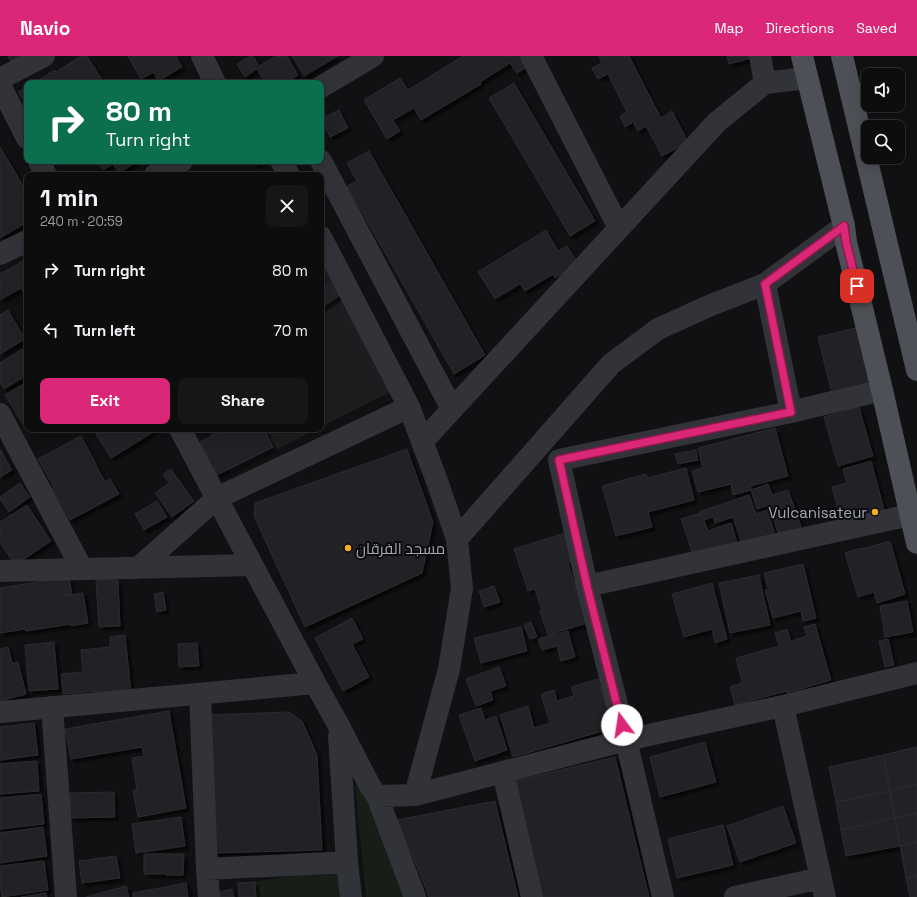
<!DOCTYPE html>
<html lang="en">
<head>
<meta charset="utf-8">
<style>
	:root { --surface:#0d0d0e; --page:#161617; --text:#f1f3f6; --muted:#9a9c9e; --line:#2d2d2e; --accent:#db2777 }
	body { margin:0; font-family:"Space Grotesk",Cairo,sans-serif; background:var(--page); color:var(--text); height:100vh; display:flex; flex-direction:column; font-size:15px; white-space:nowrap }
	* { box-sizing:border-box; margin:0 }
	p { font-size:13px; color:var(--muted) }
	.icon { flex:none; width:22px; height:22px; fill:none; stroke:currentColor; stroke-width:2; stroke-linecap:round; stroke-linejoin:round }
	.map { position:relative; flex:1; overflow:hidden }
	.details { position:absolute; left:24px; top:116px; width:300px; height:260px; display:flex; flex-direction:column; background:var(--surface); border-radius:8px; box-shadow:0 4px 16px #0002,0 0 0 1px var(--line) }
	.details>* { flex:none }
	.banner { position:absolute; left:24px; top:24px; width:300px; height:84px; border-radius:8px; box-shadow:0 4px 16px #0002,0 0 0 1px var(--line); background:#0b6e4f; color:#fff; overflow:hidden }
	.fabs { position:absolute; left:861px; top:12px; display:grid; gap:8px }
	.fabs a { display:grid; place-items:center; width:44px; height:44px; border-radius:8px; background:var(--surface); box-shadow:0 4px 16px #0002,0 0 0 1px var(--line); font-size:20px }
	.pin { position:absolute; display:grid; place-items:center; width:34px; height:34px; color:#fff; margin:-17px; border-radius:8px; box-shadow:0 2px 6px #0006 }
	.me { position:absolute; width:44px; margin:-22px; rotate:346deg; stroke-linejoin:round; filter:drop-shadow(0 0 3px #0008) }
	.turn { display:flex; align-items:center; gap:14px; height:84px; padding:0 16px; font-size:18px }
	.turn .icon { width:52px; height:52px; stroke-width:2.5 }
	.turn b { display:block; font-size:28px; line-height:34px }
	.round { display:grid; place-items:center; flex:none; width:42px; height:42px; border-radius:8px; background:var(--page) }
	.overview { display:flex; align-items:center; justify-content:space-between; height:68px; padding:0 16px }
	h1 { font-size:24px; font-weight:700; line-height:30px }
	.primary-button { display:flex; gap:8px; margin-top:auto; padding:8px 16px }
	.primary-button a { flex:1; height:46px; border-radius:8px; background:var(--accent); color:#fff; font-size:16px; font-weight:700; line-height:46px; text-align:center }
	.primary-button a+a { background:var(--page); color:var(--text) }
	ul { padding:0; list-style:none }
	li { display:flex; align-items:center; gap:12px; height:60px; padding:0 16px }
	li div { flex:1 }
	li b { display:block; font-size:15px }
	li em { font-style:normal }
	header { display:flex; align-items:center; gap:24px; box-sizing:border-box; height:56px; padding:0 20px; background:var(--accent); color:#fff }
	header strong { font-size:19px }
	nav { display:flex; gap:22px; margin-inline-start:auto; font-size:14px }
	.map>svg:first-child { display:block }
	.built { fill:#1d1d20 }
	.green { fill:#171e18 }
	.building { fill:#242427; stroke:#2b2b2f; filter:url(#shadow) }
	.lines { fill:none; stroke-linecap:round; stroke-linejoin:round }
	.street { stroke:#323338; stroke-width:22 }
	.primary { stroke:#4e5057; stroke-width:22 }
	.route-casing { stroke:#8e194d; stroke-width:10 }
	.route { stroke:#db2777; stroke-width:7 }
	.poi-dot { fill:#f6aa26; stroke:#0c0c0e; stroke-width:1.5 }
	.labels { text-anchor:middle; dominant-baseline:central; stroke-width:4; stroke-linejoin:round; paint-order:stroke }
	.poi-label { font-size:15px; fill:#a2a8b4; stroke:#0c0c0e; text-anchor:end }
</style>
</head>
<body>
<header>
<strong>Navio</strong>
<nav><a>Map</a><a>Directions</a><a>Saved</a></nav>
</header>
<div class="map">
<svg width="917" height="841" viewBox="0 0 917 841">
	<defs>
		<filter id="shadow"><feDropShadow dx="3.5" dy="3.5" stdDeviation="1" flood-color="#0009"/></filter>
	</defs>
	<rect width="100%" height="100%" fill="#111113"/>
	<path class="built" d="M321,181l77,151 -77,39z
		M208,373h109l-86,44z"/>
	<path class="green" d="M360,727l52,110 -8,4h-38l-11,-112z
		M330,813l12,8 2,20h-88l-1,-15z"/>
	<path class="building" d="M8,0h27l-21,11z
		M81,0h6l17,27h-71l22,-13 1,2z
		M128,0h48l6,11 -24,14 -4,-9 -13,7z
		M251,0h2l6,10 17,-10h11l11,19 -12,8h-21l-8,-14 -12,8 -8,-13z
		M292,0h46l-34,20z
		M463,0h68l4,6 -18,11 -7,-10 -30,19 1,2 -60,36 -7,-12 -21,12 7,11 -13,8 -23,-39 36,-22 8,12z
		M599,0h30l32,62 11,-7 16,31 -26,14 -16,-30 -8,5 -5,-9 -8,5 -5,-11 7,-4 -19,-38 -10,5 -6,-11 10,-5z
		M727,0h29v1l-27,7z
		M514,27l81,138 -25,15 -81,-138z
		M27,31v19l-9,-14z
		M339,54l9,18 -18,9 -9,-18z
		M0,91l27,45v30l-27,16z
		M369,95l116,204 -31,19 -107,-188 10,-5 -10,-18z
		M98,105h40l-19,12 -6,-9 -10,6z
		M253,105h10l-7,4z
		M546,174l12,21 9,-5 11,17 -23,15 -2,-4 -28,17 -5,-7 -25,15 -17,-27z
		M27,203v40l-6,-11 -21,12v-26z
		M331,227l8,13 -18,12v-19z
		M8,254l17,29 -25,15v-39z
		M859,271l13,53 -41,10 -13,-53z
		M27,290v29l-23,14 -4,-6v-20z
		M27,326v42l-3,2 -19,-31z
		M859,351l14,49 -35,10 -14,-49z
		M775,372l13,48 -38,10 1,4 -18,5 -2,-11 -33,8 -6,-21 11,-3 -5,-20z
		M93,373h61l1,2 -44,27z
		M225,373h39l9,18 -56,28 -17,-33z
		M81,380l15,28v1l9,17 5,-3 9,15 -49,26 -18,-32 2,-1 -16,-28z
		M0,393l12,21 -12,7z
		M407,393l26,73 -11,51 -117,54 -51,-111 1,-13z
		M696,394l2,10 -20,4 -3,-10z
		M871,405l14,52 -43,12 -10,-38 15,-4 -4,-14z
		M686,412l8,32 -46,12 4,15 -36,9 -14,-50 44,-12 1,4z
		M171,413l23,32 -22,16 -17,-24 14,-10 -6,-9z
		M20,427l10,14 -21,15 -9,-13v-2z
		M768,428l4,11 16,-5 15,42 -23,7 -11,-34 -12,4 -6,-19z
		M749,439l7,19 11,-4 10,30 -33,10 -11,-33 -18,6 -2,-6 -9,3 4,11 23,-8 8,26 -43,14 -15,-44 19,-6 -1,-1z
		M157,445l10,16 -23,13 -9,-16z
		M27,449l24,36 -36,24 -15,-23v-20z
		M565,477l8,29 -5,1 19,60 -39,12 -8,-24h2l-7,-22 -7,2 -14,-42z
		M890,485l15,53 -28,9 -3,-11 -16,5 -13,-44 17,-5v1z
		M803,508l13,54 -13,3 -2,-10 -28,7 -8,-28 10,-2v-2l-7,2 -4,-15z
		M759,519l11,50 -40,8 -11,-50z
		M69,521l3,17 -7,1v1l18,-3 5,30 -17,3v-2l-45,7v-2l-26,4v-45z
		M96,524h22l2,46 -21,1z
		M712,527l15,56 -12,4 -3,-14 -28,8 -12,-43z
		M494,530l6,16 -16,5 -5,-16z
		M163,536l3,18 -9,2 -3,-18z
		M907,545l6,31 -28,5 -5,-31z
		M352,562l11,21 -11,5 17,33 -26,14 -28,-53z
		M531,566l6,15 -7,2 -6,-14z
		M815,568l16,56 -44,13v-2l-52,14 -5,-18 12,-4 -6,-25 43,-12 -4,-13 12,-4 4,12 16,-5 -3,-9z
		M521,571l6,24 -46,12 -7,-25z
		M568,575l7,26 -14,4 -4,-15 -15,4 -4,-11z
		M125,579l6,57 -35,4 -1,-5 -32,3 -2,-20 22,-2 -2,-22 29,-3v-10z
		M888,583l6,26 -9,2 -6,-26z
		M54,586l4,47 -29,2 -4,-46z
		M197,587l2,23 -20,1 -1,-23z
		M8,591l4,16 6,-1 8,32 -26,7v-52z
		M499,611l7,19 -16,5 3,9 -17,6 -10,-27z
		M598,623l15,49 -100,29 -13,-42 28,-9 6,22 16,-5 -9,-29 13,-4 3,11 17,-5 -3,-9z
		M481,652l4,12 11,-4 11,34 -32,11 -16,-46z
		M169,655l17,97 -48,9 -5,-27 4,-1 -5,-31 12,-2 -2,-9 -71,12 -6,-30z
		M289,656l13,9 15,34 5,95 -107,3 -8,-138z
		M34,667l4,32 -38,5v-33z
		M705,686l11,40 -56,15 -10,-40z
		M917,691v37l-27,7 -7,-36z
		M883,699l7,36 -54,11 -7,-35z
		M615,701l34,140h-109l-33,-114z
		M37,705l2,30 -39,3v-30z
		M917,728v29l-22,5 -5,-27z
		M890,735l5,27 -54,12 -5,-28z
		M114,736l1,25 -45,1v-25z
		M41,738l3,30 -44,5v-31z
		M495,745l23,96h-89l-3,-9 -29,-68z
		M783,750l13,37 -56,19 -13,-36z
		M917,757v29l-17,4 -5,-28z
		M181,761l4,29 -49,7 -4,-29z
		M895,762l5,28 -54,10 -5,-26z
		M723,769l10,40 -56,13 -9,-39z
		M43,771l4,29 -47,7v-30z
		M917,786v34l-11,2 -6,-32z
		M144,798h40l-1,21h-17v-1h-22z
		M116,800l4,22 -38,5 -3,-22z
		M44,805l4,29 -46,7 -2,-13v-18z
		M917,820v21h-7l-4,-19z
		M255,826l1,15h-17l-1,-14z
		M186,827l2,14h-55v-4z
		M126,830l3,11h-43z
		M232,833l2,8h-19l-1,-4z
		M46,837l1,4h-26z"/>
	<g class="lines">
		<path class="street" d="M202,0l13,27
			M531,0l88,172
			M760,0l5,27 42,-5
			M0,23l44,-23
			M0,29l27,53
			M321,31l52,-31
			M39,105l7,14
			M281,105l8,14
			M321,105l131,248
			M155,119l27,-14
			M321,181l88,170 28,74 20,58 5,49 -13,81 -34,126
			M0,198l27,-13
			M765,228l26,128
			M0,358l82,155
			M180,373l135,254 24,43 31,60 7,10 38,101
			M422,386l295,-320 48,-39
			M457,483l154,-175 47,-35 53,-24 54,-21 79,-58
			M138,512l79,-70 192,-91
			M0,515l252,-6
			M587,530l-28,-126 232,-48 91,-22
			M200,638l7,175 2,28
			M783,650l42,191
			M52,651l14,190
			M0,656l315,-29
			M339,679l8,127 4,35
			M503,716l29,125
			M377,740l38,-1 211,-55 -39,-154 323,-71
			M207,813l140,-7
			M663,841l-37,-157 157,-34 134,-33
			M735,841l86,-19"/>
		<path class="primary" d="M802,0l42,170 2,16 36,148 35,153
			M842,0l75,314"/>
	</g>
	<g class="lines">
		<g class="route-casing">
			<path id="route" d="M622,669l-35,-139 -28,-126 232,-48 -26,-128 79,-58 2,16 11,44"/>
		</g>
		<use href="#route" class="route"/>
	</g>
	<g class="poi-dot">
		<circle cx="875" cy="456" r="4"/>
		<circle cx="348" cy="492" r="4"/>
	</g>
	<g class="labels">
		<g class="poi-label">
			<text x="867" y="456">Vulcanisateur</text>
			<text x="356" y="492" text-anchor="start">مسجد الفرقان</text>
		</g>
	</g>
</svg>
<div class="fabs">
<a><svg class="icon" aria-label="sound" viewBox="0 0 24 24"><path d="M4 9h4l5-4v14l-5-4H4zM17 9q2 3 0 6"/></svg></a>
<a><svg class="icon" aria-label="search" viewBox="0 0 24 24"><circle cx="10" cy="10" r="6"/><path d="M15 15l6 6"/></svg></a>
</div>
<div class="pin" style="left:857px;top:230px;background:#d93025"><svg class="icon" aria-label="arrive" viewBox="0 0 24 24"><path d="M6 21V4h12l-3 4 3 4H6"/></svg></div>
<svg class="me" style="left:622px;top:669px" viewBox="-20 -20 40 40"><circle r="19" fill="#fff"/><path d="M0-13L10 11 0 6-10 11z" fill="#db2777"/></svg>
<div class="banner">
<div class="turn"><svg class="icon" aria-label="right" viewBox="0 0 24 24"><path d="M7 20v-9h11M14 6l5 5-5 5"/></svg><div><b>80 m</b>Turn right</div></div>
</div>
<section class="details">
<div class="overview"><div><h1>1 min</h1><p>240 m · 20:59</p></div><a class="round"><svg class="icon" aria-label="close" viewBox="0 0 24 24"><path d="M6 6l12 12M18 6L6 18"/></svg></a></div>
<ul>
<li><svg class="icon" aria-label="right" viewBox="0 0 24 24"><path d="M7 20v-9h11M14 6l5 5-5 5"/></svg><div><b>Turn right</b></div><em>80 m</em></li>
<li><svg class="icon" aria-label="left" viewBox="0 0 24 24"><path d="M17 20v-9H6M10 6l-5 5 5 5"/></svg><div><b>Turn left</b></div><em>70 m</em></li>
</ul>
<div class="primary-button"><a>Exit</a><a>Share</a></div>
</section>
</div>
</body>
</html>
